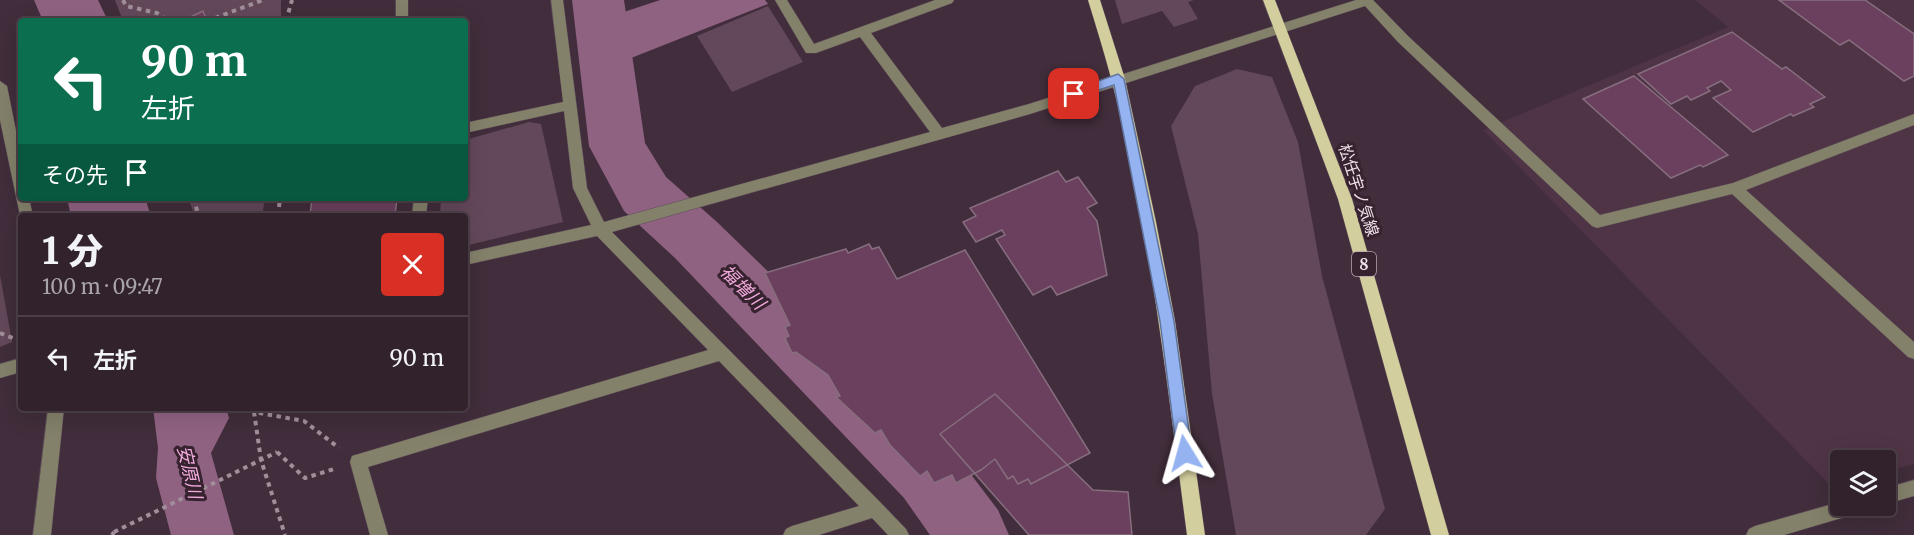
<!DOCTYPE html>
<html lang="ja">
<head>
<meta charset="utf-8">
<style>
	:root { --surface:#31222c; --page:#392a34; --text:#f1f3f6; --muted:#a8a4a9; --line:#4c3f48 }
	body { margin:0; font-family:Merriweather,"Noto Sans JP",serif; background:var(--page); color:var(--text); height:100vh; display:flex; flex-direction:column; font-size:22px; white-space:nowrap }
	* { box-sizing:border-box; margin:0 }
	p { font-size:20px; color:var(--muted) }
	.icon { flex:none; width:33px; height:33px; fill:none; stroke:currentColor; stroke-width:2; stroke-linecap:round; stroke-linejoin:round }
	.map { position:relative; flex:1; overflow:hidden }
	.panel { position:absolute; left:18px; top:213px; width:450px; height:198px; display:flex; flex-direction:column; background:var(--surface); border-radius:6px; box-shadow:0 6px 24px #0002,0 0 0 2px var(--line) }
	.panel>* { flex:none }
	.banner { position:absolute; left:18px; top:18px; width:450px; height:183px; border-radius:6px; box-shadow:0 6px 24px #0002,0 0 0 2px var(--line); background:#0b6e4f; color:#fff; overflow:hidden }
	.tools { position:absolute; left:1830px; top:450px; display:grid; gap:12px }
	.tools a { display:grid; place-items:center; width:66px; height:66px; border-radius:6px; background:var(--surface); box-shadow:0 6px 24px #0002,0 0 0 2px var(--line); font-size:30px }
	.pin { position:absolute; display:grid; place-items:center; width:51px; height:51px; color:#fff; margin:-26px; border-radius:12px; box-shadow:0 3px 9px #0006 }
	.me { position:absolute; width:66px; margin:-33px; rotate:352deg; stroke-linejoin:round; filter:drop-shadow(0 0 4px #0008) }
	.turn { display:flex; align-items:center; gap:21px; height:126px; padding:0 24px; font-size:27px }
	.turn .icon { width:78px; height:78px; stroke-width:2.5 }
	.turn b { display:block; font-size:42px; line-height:51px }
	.then { display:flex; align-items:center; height:57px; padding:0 24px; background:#0003; gap:12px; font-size:22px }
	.round { display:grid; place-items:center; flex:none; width:63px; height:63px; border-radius:6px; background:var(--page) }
	.headline { display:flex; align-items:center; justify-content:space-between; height:102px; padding:0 24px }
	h1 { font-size:36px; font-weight:800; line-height:45px }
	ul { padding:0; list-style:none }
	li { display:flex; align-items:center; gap:18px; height:84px; padding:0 24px; border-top:2px solid var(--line) }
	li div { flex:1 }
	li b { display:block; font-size:22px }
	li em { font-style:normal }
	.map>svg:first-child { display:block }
	.built { fill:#4f3446 }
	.green { fill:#63485a }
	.water { fill:#906282 }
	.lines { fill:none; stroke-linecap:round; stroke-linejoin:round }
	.river { fill:#906282; fill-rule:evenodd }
	.building { fill:#6b405e; stroke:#866e7e; stroke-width:1.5 }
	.minor-casing { stroke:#5d4a57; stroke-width:1 }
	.major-casing { stroke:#5d4a57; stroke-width:1 }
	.path { stroke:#a08f9a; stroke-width:4; stroke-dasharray:4.5 4.5; stroke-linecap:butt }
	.minor { fill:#83816a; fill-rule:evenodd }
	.major { fill:#d2ce9e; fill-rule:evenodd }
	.path-bridge { stroke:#a08f9a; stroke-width:4; stroke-dasharray:4.5 4.5; stroke-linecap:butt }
	.route { fill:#95b2f1; stroke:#61749d; stroke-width:1.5 }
	.labels { text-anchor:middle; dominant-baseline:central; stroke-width:6; stroke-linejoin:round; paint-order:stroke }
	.shield { fill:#372330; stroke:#b8a8b2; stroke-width:1.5 }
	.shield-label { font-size:15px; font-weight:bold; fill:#efe1ea }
	.street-label { font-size:16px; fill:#efe1ea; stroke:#372330 }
	.water-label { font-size:18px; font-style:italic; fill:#f3abdd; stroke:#372330 }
</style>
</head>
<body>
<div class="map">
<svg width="1914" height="535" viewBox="0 0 1914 535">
	<rect width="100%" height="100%" fill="#412d3b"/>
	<path class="built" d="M1695,0h219v464l-28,7v-11h-46v21l-11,3 -346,-354 245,-103z"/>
	<path class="green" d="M115,0h166v21h-158z
		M1115,0h79l-6,2 10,17 -24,8 -12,-16 -40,13z
		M768,6l35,56 -71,30 -35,-56z
		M1237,69l35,8 26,65 24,134 63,233 -19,26h-130l-24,-141 -14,-160 -27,-108 24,-40z
		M529,122l12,2 22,98 -98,24v-30h-25l1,-18h24v-58z
		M188,198h77l-3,18h-67z
		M0,275l12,67 -12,5z"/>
	<path class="water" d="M34,0h64l10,21h-65z
		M660,0h105l3,4 -142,56 -5,-47z
		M67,198h78l6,18h-80z
		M153,408h73l3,10 -18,35 23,82h-63l-15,-57 2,-30z"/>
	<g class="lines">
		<path class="river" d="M572,0h52l21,143 21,34 51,45 237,230 44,58 11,25h-79l-26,-37 -229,-240 -51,-47 -35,-65z"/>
	</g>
	<path class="building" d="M1779,0h86l49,34v42l-10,5 -55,-41 -9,5z
		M203,11l4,10h-23v-1z
		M1732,32l50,37 4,-2 39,30 -15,7 4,3 -21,9 -2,-2 -38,18 -40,-34 18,-8 -10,-9 -14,7 3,3 -19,9 -4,-4 -16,8 -33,-30z
		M1634,76l94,79 -25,12 -3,-2 -29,13 -88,-79z
		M1058,171l8,11 12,-5 19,26 -10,5 10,13 10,54 -50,20 -6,-9 -18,9 -37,-56 9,-4 -3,-5 -26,12 -13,-20 13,-6 -6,-8z
		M312,198h85l-2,18h-85z
		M869,244l3,5 7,-2 18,32 68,-29 125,203 -59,31 -3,-5 -10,5 -5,-8 -5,3 -13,-20 -14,11 -25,13 -4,-8 -18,8 -7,-12 -7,5 -30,-31 -9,-15 -6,3 -39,-36 4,-1 -12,-21 -32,-23 -4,1 -7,-15 4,-2 -4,-9 5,-2 -25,-52 81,-24 2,4z
		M995,394l98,96 35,2 4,43h-103l-89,-101z
		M995,394l98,96 35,2 4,43h-103l-89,-101z"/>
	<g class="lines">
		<g class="minor-casing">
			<path id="minor" d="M396,0h12v21h-12z
				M551,0h12l24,188 17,34 326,-90 -70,-95 -44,16h-10l-31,-53h12l27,44 121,-44h19l-2,3 -81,30 71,95 87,-24 327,-104h17l35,36 192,179 133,-32 181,-69v11l-168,65 168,152v17l-6,-2 -176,-163 -135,34 -5,-2 -194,-184 -33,-36 -335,108 -418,118 269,271 25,26 3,6h-21l-16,-17 -53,17h-36l3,-6 6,-3 67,-20 -140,-145 -351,106 20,68h-18l-20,-73 2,-6 356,-106 -111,-114 -132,29v-12l126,-28 -18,-37 -9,-77 -99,22v-10l98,-21z
				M0,81l7,5 14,70v42h8l4,18h-12v4l-21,-100z
				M414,198h14l-2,18h-14z
				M21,358v14l-21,6v-14z
				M48,408h16l-13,127h-18z
				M1914,480v16l-28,8v-16z
				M1840,502v4h24l-3,6 -6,2 -71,21h-38l3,-6 6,-3z"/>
		</g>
		<g class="major-casing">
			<path id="major" d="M1088,0h12l25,79 31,143 19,99 30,214h-18c-20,-152 -37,-308 -76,-457 -7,-26 -15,-52 -23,-78z
				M1263,0h12l77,199 97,336h-18l-93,-336z"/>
		</g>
		<path class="path" d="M123,0l3,6 31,7 11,8
			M215,18l48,-18
			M286,21l6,-21
			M193,198l6,18
			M219,198h17
			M278,216l2,-18
			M0,333l18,7
			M253,408l1,4 50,9 35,27
			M254,412l7,48 24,75
			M277,452l28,26 29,-9
			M112,535l2,-3"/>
		<use href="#minor" class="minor"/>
		<use href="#major" class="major"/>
		<path class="path-bridge" d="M114,532l163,-80"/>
	</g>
	<path class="route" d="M1118,74l6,5 50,242 18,132 -2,5 -5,2 -6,-2 -2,-5 -17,-132 -46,-236 -40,13 -6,-4 2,-3z"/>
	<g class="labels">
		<rect class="shield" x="1352" y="252" width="24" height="24" rx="4.5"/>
		<g class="shield-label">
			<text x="1364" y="264">8</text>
		</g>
		<g class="street-label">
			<text transform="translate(1359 190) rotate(72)">松任宇ノ気線</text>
		</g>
		<g class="water-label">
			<text transform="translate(743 287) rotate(45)">福増川</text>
			<text transform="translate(190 472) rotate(77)">安原川</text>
		</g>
	</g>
</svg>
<div class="tools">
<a><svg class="icon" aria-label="layers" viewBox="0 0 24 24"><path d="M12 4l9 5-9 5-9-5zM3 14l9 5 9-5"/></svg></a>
</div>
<div class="pin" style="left:1074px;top:94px;background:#d93025"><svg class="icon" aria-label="arrive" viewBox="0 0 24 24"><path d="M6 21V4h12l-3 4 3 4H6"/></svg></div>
<svg class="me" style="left:1185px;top:453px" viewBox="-20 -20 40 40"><path d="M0-17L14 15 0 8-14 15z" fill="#95b2f1" stroke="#fff" stroke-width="4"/></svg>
<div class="banner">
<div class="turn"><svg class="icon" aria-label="left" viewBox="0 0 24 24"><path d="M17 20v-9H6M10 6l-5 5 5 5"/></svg><div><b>90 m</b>左折</div></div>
<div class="then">その先<svg class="icon" aria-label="arrive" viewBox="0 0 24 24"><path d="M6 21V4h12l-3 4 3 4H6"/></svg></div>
</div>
<section class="panel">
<div class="headline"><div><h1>1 分</h1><p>100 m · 09:47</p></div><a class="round" style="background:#d93025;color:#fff"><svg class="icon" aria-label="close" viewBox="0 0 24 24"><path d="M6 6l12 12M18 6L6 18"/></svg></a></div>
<ul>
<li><svg class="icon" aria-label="left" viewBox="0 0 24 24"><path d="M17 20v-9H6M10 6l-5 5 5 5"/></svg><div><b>左折</b></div><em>90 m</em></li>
</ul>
</section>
</div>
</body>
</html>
